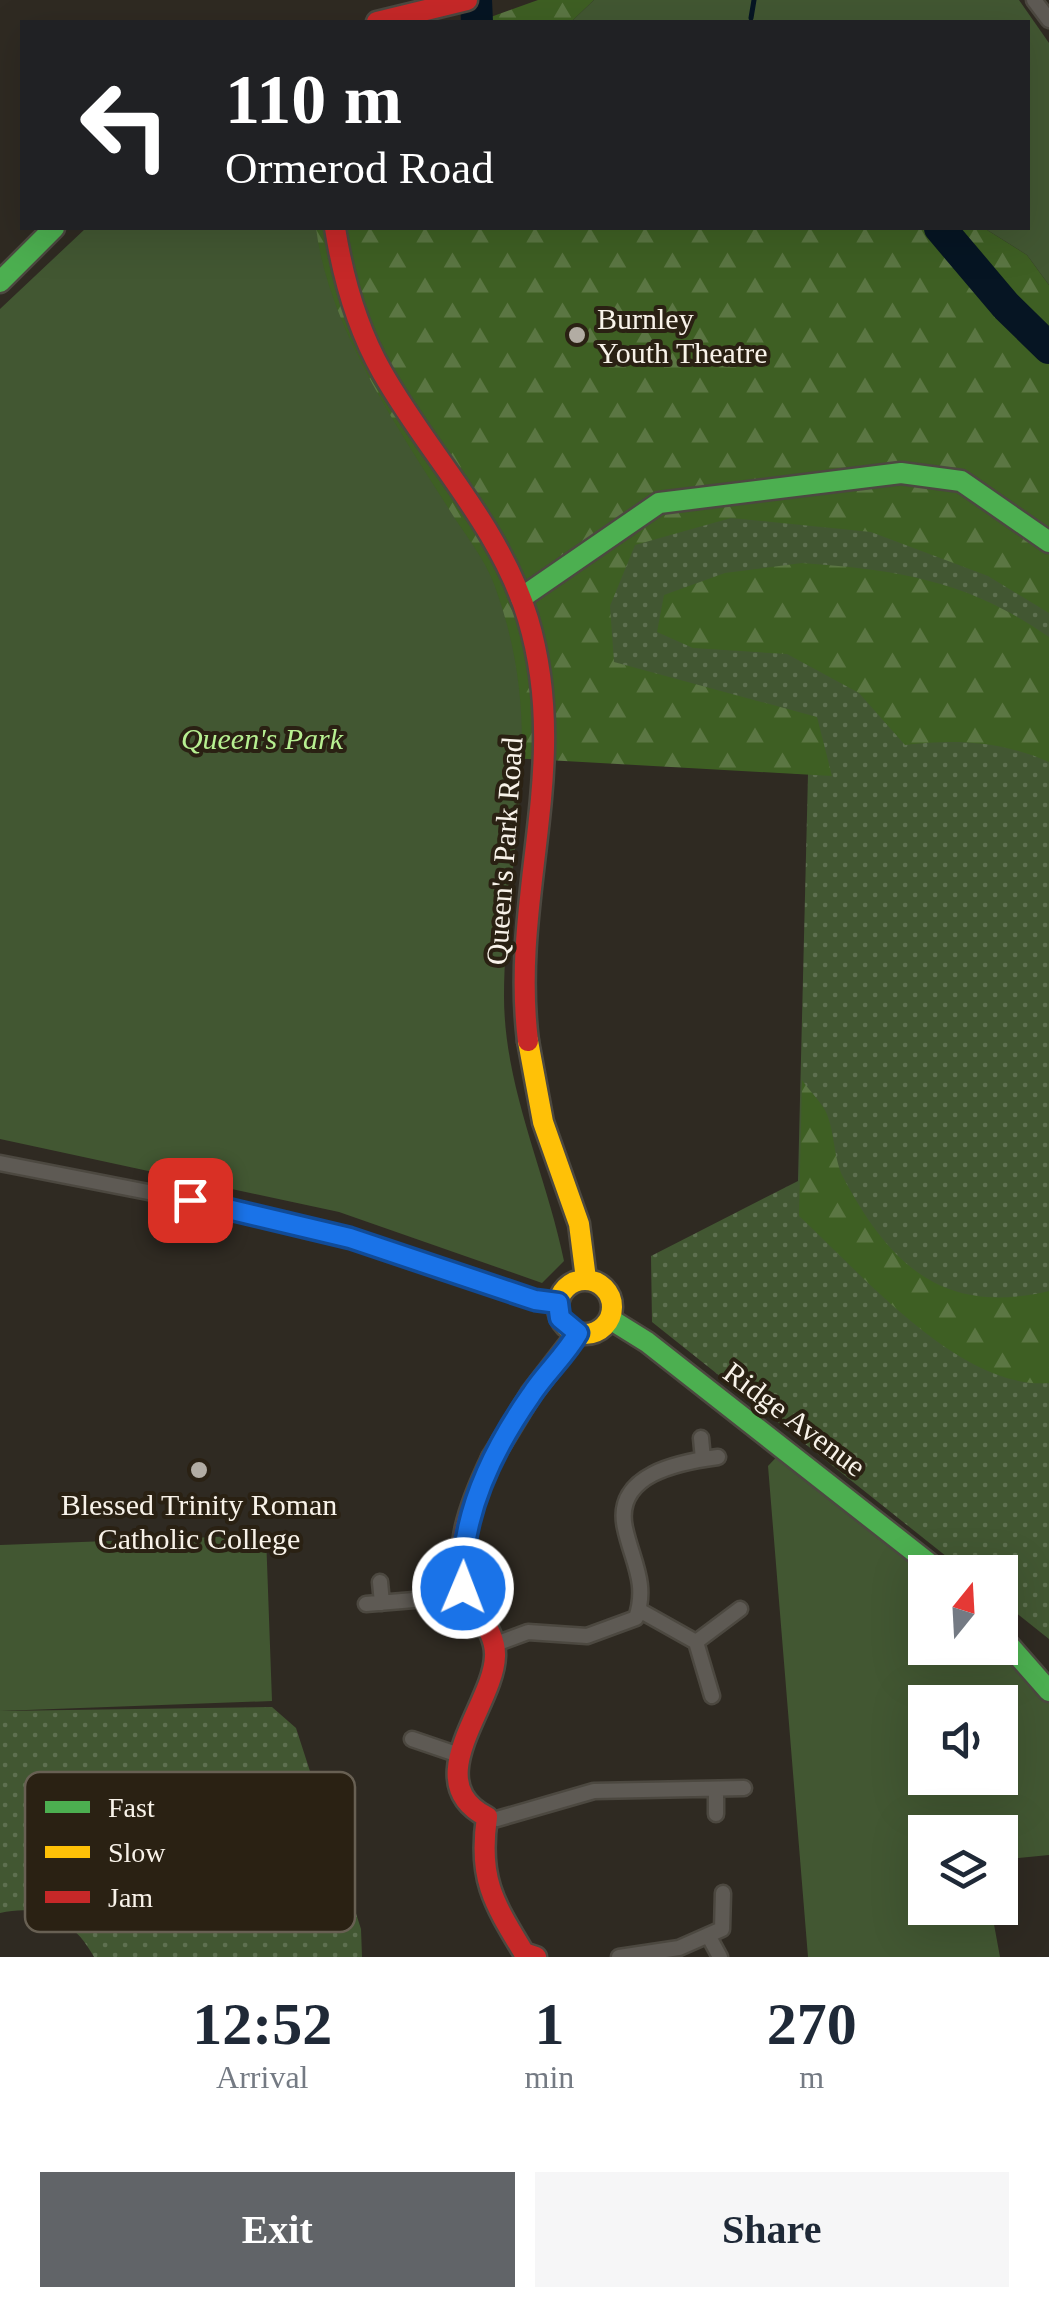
<!DOCTYPE html>
<html lang="en">
<head>
<meta charset="utf-8">
<style>
	:root { --surface:#fff; --page:#f6f6f7; --text:#1f2937; --muted:#747a83; --accent:#616468 }
	body { margin:0; font-family:"Times New Roman",serif; background:var(--page); color:var(--text); height:100vh; display:flex; flex-direction:column; font-size:38px; white-space:nowrap }
	* { box-sizing:border-box; margin:0 }
	p { font-size:32px; color:var(--muted) }
	.icon { flex:none; width:55px; height:55px; fill:none; stroke:currentColor; stroke-width:2; stroke-linecap:round; stroke-linejoin:round }
	.map { position:relative; height:1957px; overflow:hidden }
	.drawer { display:flex; flex-direction:column; background:var(--surface); flex:1 }
	.drawer>* { flex:none }
	.guide { position:absolute; left:20px; top:20px; width:1010px; height:210px; border-radius:0px; box-shadow:0 10px 40px #0002; background:#202124; color:#fff; overflow:hidden }
	.needle { width:65px; rotate:18deg }
	.controls { position:absolute; left:908px; top:1555px; display:grid; gap:20px }
	.controls a { display:grid; place-items:center; width:110px; height:110px; border-radius:0px; background:var(--surface); box-shadow:0 10px 40px #0002; font-size:50px }
	.pin { position:absolute; display:grid; place-items:center; width:85px; height:85px; color:#fff; margin:-42px; border-radius:20px; box-shadow:0 5px 15px #0006 }
	.me { position:absolute; width:110px; margin:-55px; rotate:1deg; stroke-linejoin:round; filter:drop-shadow(0 0 8px #0008) }
	.turn { display:flex; align-items:center; gap:35px; height:210px; padding:0 40px; font-size:45px }
	.turn .icon { width:130px; height:130px; stroke-width:2.5 }
	.turn b { display:block; font-size:70px; line-height:85px }
	.eta { display:flex; justify-content:space-evenly; align-items:center; height:170px; text-align:center }
	.eta b { font-size:60px; font-weight:600; line-height:70px }
	.cta { display:flex; gap:20px; margin-top:auto; padding:20px 40px }
	.cta a { flex:1; height:115px; border-radius:0px; background:var(--accent); color:#fff; font-size:40px; font-weight:600; line-height:115px; text-align:center }
	.cta a+a { background:var(--page); color:var(--text) }
	.map>svg:first-child { display:block }
	.grass { fill:url(#grass-dots) }
	.forest { fill:url(#forest-firs) }
	.green { fill:#425732; fill-rule:evenodd }
	.lines { fill:none; stroke-linecap:round; stroke-linejoin:round }
	.stream { stroke:#061523; stroke-width:5 }
	.river { stroke:#061523; stroke-width:32 }
	.street-casing { stroke:#4c4840; stroke-width:19 }
	.fast-casing { stroke:#4c4840; stroke-width:25 }
	.slow-casing { stroke:#4c4840; stroke-width:25 }
	.jam-casing { stroke:#4c4840; stroke-width:25 }
	.street { stroke:#5e5a54; stroke-width:14 }
	.fast { stroke:#4caf50; stroke-width:20 }
	.slow { stroke:#ffc107; stroke-width:20 }
	.jam { stroke:#c62828; stroke-width:20 }
	.route-casing { stroke:#114b97; stroke-width:25 }
	.route { stroke:#1a73e8; stroke-width:18 }
	.poi-dot { fill:#b2aca3; stroke:#2a2113; stroke-width:4 }
	.labels { text-anchor:middle; dominant-baseline:central; stroke-width:8; stroke-linejoin:round; paint-order:stroke }
	.poi-label { font-size:30px; fill:#f8f2e9; stroke:#2a2113; text-anchor:start }
	.park-label { font-size:30px; font-style:italic; fill:#b7f091; stroke:#2a2113 }
	.street-label { font-size:30px; fill:#f8f2e9; stroke:#2a2113 }
	.key { fill:#2a2113; stroke:#686053; stroke-width:2.5 }
	.key-label { font-size:28px; fill:#f8f2e9 }
</style>
</head>
<body>
<div class="map">
<svg width="1049" height="1957" viewBox="0 0 1049 1957">
	<defs>
		<pattern id="grass-dots" width="8" height="8" patternUnits="userSpaceOnUse" patternTransform="scale(2.5)"><rect width="8" height="8" fill="#425732"/><path d="M2 2h.1M6 6h.1" fill="none" stroke="#5e7050" stroke-width="1.8" stroke-linecap="round"/></pattern>
		<pattern id="forest-firs" width="22" height="20" patternUnits="userSpaceOnUse" patternTransform="scale(2.5)"><rect width="22" height="20" fill="#3e5f23"/><path d="M5 1l3.5 6h-7zM16 11l3.5 6h-7z" fill="#5b7643"/></pattern>
	</defs>
	<rect width="100%" height="100%" fill="#2f2a22"/>
	<path class="grass" d="M938,455l111,91v1093l-49,-39v-28h-34l-314,-250 -1,-66 147,-75 10,-407 -261,-16 -75,-257z
		M272,1707l24,21 65,201 1,28h-268c-20,-37 -51,-54 -94,-44v-202z"/>
	<path class="forest" d="M538,0h56l-23,22h-94z
		M257,228h727l43,27 22,30v328l-61,-37 -117,-44 -140,-14 -96,27 -25,61 4,56 203,55 15,59 -321,-18z
		M802,563c96,7 165,17 247,74v125c-48,-21 -93,-23 -144,-17l-46,-52 -72,-39 -94,-6 -36,-16 7,-37 61,-22z
		M802,1080c7,10 17,20 23,30 10,20 8,47 18,67 47,89 101,139 206,114v92c-89,7 -187,-109 -250,-167z"/>
	<path class="green" d="M594,0h425l30,43v242l-22,-30 -43,-27h44v-206h-457z
		M86,228h230c12,97 79,196 131,278 15,25 37,51 47,78 56,151 11,263 10,412 0,92 42,177 60,265l-22,22 -203,-71 -339,-73v-830z
		M784,1449l141,123v76h75l49,43v164l-49,5v-28h-75v76h66l9,49h-192l-40,-491zM925,1702h75v76h-75z
		M266,1535l6,166 -272,10v-166z"/>
	<g class="lines">
		<path class="stream" d="M751,18l3,-18"/>
		<path class="river" d="M476,0l1,22
			M940,228l66,78 43,42"/>
		<g class="street-casing">
			<path id="street" d="M1034,0l15,20
				M0,1163l225,44 125,30 185,63 23,3
				M701,1438l2,21
				M380,1582l2,21
				M366,1604l72,-6 25,-10
				M639,1610l57,32 16,54
				M696,1642l44,-33
				M493,1645l35,-13 59,4 49,-18c12,-35 -4,-57 -11,-90 -12,-54 55,-66 93,-71
				M412,1739l47,16
				M716,1789v25
				M487,1817l10,2 97,-28 150,-3
				M708,1935l12,22
				M619,1957l60,-9 43,-19 1,-36"/>
		</g>
		<g class="fast-casing">
			<path id="fast" d="M0,282l54,-54
				M521,598l138,-95 242,-30 60,8 88,61
				M610,1319l37,23 293,230
				M1000,1635l49,56"/>
		</g>
		<g class="slow-casing">
			<path id="slow" d="M528,1041l15,81 36,102 7,55
				M558 1307a27 27 0 1 1 54 0a27 27 0 1 1-54 0Z
				M492,1458l39,-64 47,-61"/>
		</g>
		<g class="jam-casing">
			<path id="jam" d="M377,22l90,-22
				M335,228c8,50 22,100 47,144 47,83 118,154 146,247 44,148 -18,275 0,422
				M492,1458c-20,42 -43,96 -21,141 9,18 25,36 24,57 -1,49 -78,125 -8,161 -9,61 6,85 37,136l12,4"/>
		</g>
		<use href="#street" class="street"/>
		<use href="#fast" class="fast"/>
		<use href="#slow" class="slow"/>
		<use href="#jam" class="jam"/>
	</g>
	<g class="lines">
		<g class="route-casing">
			<path id="route" d="M190,1200l160,38 185,62 23,3 2,15 18,15c-13,23 -33,40 -47,62 -40,57 -72,123 -68,193"/>
		</g>
		<use href="#route" class="route"/>
	</g>
	<g class="poi-dot">
		<circle cx="577" cy="335" r="10"/>
		<circle cx="199" cy="1470" r="10"/>
	</g>
	<g class="labels">
		<g class="poi-label">
			<text x="597" y="318">Burnley<tspan x="597" dy="34">Youth Theatre</tspan></text>
			<text x="199" y="1504" text-anchor="middle">Blessed Trinity Roman<tspan x="199" dy="34">Catholic College</tspan></text>
		</g>
		<g class="park-label">
			<text x="262" y="738">Queen's Park</text>
		</g>
		<g class="street-label">
			<text transform="translate(504 851) rotate(-86)">Queen's Park Road</text>
			<text transform="translate(795 1419) rotate(37)">Ridge Avenue</text>
		</g>
	</g>
	<rect x="25" y="1772" width="330" height="160" rx="15" class="key"/>
	<rect x="45" y="1801" width="45" height="12" fill="#4caf50"/>
	<rect x="45" y="1846" width="45" height="12" fill="#ffc107"/>
	<rect x="45" y="1891" width="45" height="12" fill="#c62828"/>
	<g class="key-label">
		<text x="108" y="1817">Fast</text>
		<text x="108" y="1862">Slow</text>
		<text x="108" y="1907">Jam</text>
	</g>
</svg>
<div class="controls">
<a><svg class="needle" viewBox="-14 -14 28 28"><path d="M0-13l5 13h-10z" fill="#e53935"/><path d="M0 13l5-13h-10z" fill="#747a83"/></svg></a>
<a><svg class="icon" aria-label="sound" viewBox="0 0 24 24"><path d="M4 9h4l5-4v14l-5-4H4zM17 9q2 3 0 6"/></svg></a>
<a><svg class="icon" aria-label="layers" viewBox="0 0 24 24"><path d="M12 4l9 5-9 5-9-5zM3 14l9 5 9-5"/></svg></a>
</div>
<div class="pin" style="left:190px;top:1200px;background:#d93025"><svg class="icon" aria-label="arrive" viewBox="0 0 24 24"><path d="M6 21V4h12l-3 4 3 4H6"/></svg></div>
<svg class="me" style="left:463px;top:1588px" viewBox="-20 -20 40 40"><circle r="17" fill="#1a73e8" stroke="#fff" stroke-width="3"/><path d="M0-11L8 9 0 5-8 9z" fill="#fff"/></svg>
<div class="guide">
<div class="turn"><svg class="icon" aria-label="left" viewBox="0 0 24 24"><path d="M17 20v-9H6M10 6l-5 5 5 5"/></svg><div><b>110 m</b>Ormerod Road</div></div>
</div>
</div>
<section class="drawer">
<div class="eta">
<div><b>12:52</b><p>Arrival</p></div>
<div><b>1</b><p>min</p></div>
<div><b>270</b><p>m</p></div>
</div>
<div class="cta"><a>Exit</a><a>Share</a></div>
</section>
</body>
</html>
